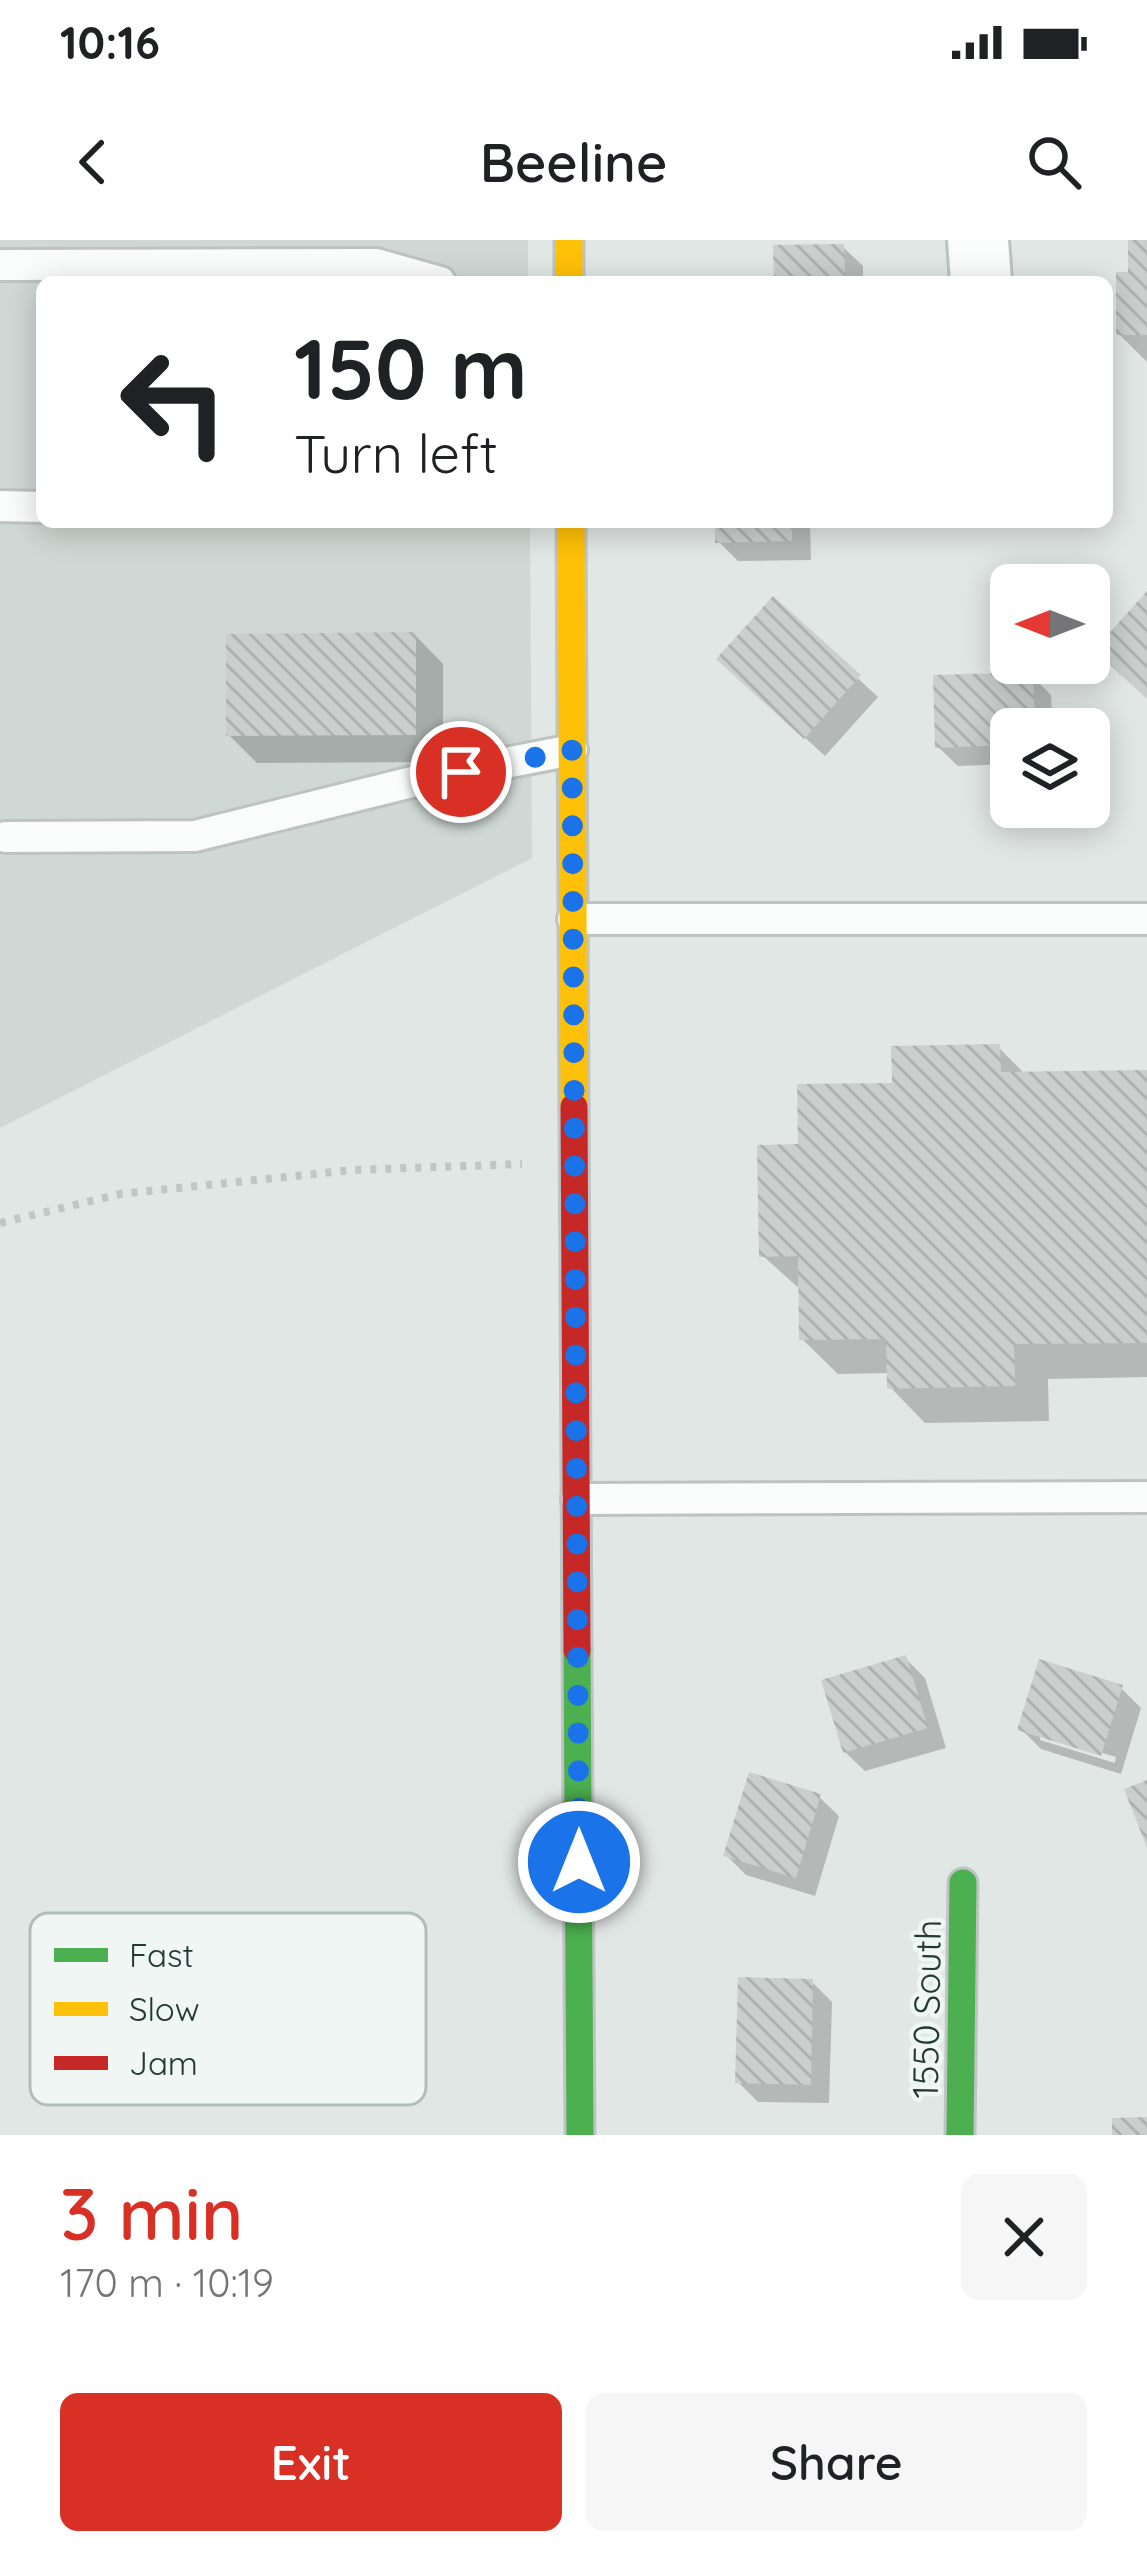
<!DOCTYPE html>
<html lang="en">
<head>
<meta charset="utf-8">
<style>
	:root { --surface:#fff; --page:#f6f6f6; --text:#202124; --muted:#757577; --accent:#d93025 }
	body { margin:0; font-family:Quicksand,sans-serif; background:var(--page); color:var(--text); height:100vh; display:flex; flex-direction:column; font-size:45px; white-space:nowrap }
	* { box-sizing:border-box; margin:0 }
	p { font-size:39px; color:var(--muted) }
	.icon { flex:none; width:66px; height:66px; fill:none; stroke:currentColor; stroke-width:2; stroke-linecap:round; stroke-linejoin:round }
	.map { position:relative; height:1895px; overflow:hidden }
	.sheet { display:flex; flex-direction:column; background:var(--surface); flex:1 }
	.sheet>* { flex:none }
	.top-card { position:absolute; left:36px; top:36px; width:1077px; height:252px; border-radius:18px; box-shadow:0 6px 30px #0003; background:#fff; color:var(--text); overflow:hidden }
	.needle { width:78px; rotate:270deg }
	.tools { position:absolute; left:990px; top:324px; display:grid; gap:24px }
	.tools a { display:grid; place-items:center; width:120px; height:120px; border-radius:18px; background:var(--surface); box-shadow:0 6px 30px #0003; font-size:60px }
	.pin { position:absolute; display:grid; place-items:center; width:102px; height:102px; color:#fff; margin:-51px; border:6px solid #fff; border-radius:50%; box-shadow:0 3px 12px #0007 }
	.me { position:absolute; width:132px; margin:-66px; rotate:0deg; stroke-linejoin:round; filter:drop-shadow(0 0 9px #0008) }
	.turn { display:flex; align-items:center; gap:42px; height:252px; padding:0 60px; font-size:54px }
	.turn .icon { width:156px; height:156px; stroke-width:2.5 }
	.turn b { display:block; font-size:84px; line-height:102px }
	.round { display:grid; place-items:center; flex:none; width:126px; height:126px; border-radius:18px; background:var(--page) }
	.headline { display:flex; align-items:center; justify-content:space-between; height:204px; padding:0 60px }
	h1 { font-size:72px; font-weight:600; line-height:90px; color:var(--accent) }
	.action { display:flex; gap:24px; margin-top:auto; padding:24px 60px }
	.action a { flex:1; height:138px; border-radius:18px; background:var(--accent); color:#fff; font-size:48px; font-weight:600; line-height:138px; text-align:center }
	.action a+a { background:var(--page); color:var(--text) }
	.status { display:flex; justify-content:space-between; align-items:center; height:84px; padding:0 60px; background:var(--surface); direction:ltr }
	.status svg { height:33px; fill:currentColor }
	header { display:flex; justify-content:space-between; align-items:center; height:156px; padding:0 60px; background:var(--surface); font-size:54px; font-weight:600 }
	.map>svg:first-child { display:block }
	.built { fill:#cfd8d4 }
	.shadow { fill:#0003; fill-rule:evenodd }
	.building { fill:url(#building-back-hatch) }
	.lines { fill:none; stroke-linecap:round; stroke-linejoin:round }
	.lane-casing { stroke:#bec3c1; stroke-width:36 }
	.street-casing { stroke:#bec3c1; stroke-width:66 }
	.fast-casing { stroke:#bec4c2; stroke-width:33 }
	.slow-casing { stroke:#bec4c2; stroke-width:33 }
	.jam-casing { stroke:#bec4c2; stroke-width:33 }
	.path { stroke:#bfc7c5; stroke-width:8; stroke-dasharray:6 9; stroke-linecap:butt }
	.lane { stroke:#fafbfb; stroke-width:30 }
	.street { stroke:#fafbfb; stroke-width:60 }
	.fast { stroke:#4caf50; stroke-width:27 }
	.slow { stroke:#ffc107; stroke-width:27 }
	.jam { stroke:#c62828; stroke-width:27 }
	.route { stroke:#1a73e8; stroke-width:21; stroke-dasharray:0 37.8 }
	.labels { text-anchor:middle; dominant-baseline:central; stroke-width:9; stroke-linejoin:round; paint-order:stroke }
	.street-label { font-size:36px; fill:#213833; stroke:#eff6f3 }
	.key { fill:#eff6f3; stroke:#b1bdb9; stroke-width:3 }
	.key-label { font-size:33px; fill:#213833 }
</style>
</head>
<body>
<div class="status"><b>10:16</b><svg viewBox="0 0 49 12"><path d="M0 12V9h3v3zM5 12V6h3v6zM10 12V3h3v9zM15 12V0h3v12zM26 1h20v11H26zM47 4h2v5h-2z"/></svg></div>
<header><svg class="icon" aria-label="back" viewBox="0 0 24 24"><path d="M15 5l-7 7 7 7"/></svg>Beeline<svg class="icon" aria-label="search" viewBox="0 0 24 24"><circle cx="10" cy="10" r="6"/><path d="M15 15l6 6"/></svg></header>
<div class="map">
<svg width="1147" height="1895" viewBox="0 0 1147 1895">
	<defs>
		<pattern id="building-back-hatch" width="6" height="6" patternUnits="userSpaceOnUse" patternTransform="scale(3)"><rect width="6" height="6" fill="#cacfcd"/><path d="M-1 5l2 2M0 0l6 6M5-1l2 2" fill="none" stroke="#adb2b0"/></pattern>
	</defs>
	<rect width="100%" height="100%" fill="#e1e7e4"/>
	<path class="built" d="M0,0h528v42h-486v240h488l2,336 -532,270z"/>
	<path class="shadow" d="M1131,0h16v122l-28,-28 12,-59z
		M843,7l20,19v16h-86z
		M718,282h92l1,38 -73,1 -20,-20z
		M773,360l105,97 -53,59 -85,-78z
		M415,395l28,29v98l-186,1 -28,-28z
		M1031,435l20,20 2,34h-42v35l-53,2 -20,-19z
		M999,808l27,27 121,-2v304l-99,2 1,42 -124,2 -35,-36v-14l-52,1 -36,-35v-48l-40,-36 39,-108 94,-61z
		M905,1418l20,20 21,70 -81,23 -20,-19z
		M1121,1448l20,20 -20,66 -80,-25 -20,-20zM1040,1494l76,23 -1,6 -75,-23z
		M819,1557l20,19 -24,80 -69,-21 -20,-20z
		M812,1742l20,20 -3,101 -71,-1 -20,-20z"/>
	<path class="building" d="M1128,0h19v95h-31v-63h12z
		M844,4l1,38h-71l-1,-37z
		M715,282h77v19l-77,2z
		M1147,351v108l-53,-49z
		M773,356l88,79 -57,64 -88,-80z
		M416,392v103l-190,1v-102z
		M1033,432l2,57h-24v16l-76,3 -2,-73z
		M1000,804l1,28 146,-2v273l-133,1 1,42 -128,3 -1,-50 -87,1 -1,-84 -39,1 -2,-112 41,-1 -1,-60 95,-1 -1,-37z
		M906,1415l22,73 -85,25 -22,-73z
		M1039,1419l84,26 -22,71 -84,-26z
		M749,1532l72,22 -25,84 -73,-22z
		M1147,1540v68l-23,-59z
		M738,1737l75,2 -2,106 -76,-2z
		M1147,1877v18h-35v-17z"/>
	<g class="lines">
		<g class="lane-casing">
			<path id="lane" d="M0,25l376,-1 64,18
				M0,266l42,1
				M6,597l189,-1 229,-57 148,-29
				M573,679h574
				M577,1259l570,-2"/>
		</g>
		<g class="street-casing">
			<path id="street" d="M978,0l3,42"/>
		</g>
		<g class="fast-casing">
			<path id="fast" d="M577,1410l3,485
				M960,1895l3,-252"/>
		</g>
		<g class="slow-casing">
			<path id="slow" d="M569,0v42
				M571,282l3,585"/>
		</g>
		<g class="jam-casing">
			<path id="jam" d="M574,867l3,543"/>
		</g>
		<path class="path" d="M0,983l120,-29 233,-24 169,-6"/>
		<use href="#lane" class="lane"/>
		<use href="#street" class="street"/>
		<use href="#fast" class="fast"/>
		<use href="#slow" class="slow"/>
		<use href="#jam" class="jam"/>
	</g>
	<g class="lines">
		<path class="route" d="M461,532l111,-22 7,1112"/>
	</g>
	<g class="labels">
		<g class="street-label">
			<text transform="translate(926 1769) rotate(-89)">1550 South</text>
		</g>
	</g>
	<rect x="30" y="1673" width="396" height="192" rx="18" class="key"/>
	<rect x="54" y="1708" width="54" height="14" fill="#4caf50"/>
	<rect x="54" y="1762" width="54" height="14" fill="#ffc107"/>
	<rect x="54" y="1816" width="54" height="14" fill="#c62828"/>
	<g class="key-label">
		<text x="129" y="1727">Fast</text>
		<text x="129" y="1781">Slow</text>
		<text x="129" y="1835">Jam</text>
	</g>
</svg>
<div class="tools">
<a><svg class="needle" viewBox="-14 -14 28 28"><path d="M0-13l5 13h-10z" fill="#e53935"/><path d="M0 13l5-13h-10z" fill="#757577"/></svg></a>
<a><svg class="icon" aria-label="layers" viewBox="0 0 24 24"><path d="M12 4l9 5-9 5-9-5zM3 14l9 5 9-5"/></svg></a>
</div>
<div class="pin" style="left:461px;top:532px;background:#d93025"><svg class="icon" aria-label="arrive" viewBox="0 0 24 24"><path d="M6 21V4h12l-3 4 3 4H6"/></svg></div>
<svg class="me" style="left:579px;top:1622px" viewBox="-20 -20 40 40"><circle r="17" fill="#1a73e8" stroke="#fff" stroke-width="3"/><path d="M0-11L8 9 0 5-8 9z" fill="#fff"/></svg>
<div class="top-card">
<div class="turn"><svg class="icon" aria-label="left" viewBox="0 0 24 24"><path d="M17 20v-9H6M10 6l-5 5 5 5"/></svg><div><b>150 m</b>Turn left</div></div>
</div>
</div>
<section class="sheet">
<div class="headline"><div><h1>3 min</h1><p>170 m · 10:19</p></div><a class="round"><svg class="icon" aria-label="close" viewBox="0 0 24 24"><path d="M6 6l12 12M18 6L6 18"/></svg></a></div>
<div class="action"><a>Exit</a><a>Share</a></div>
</section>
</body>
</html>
